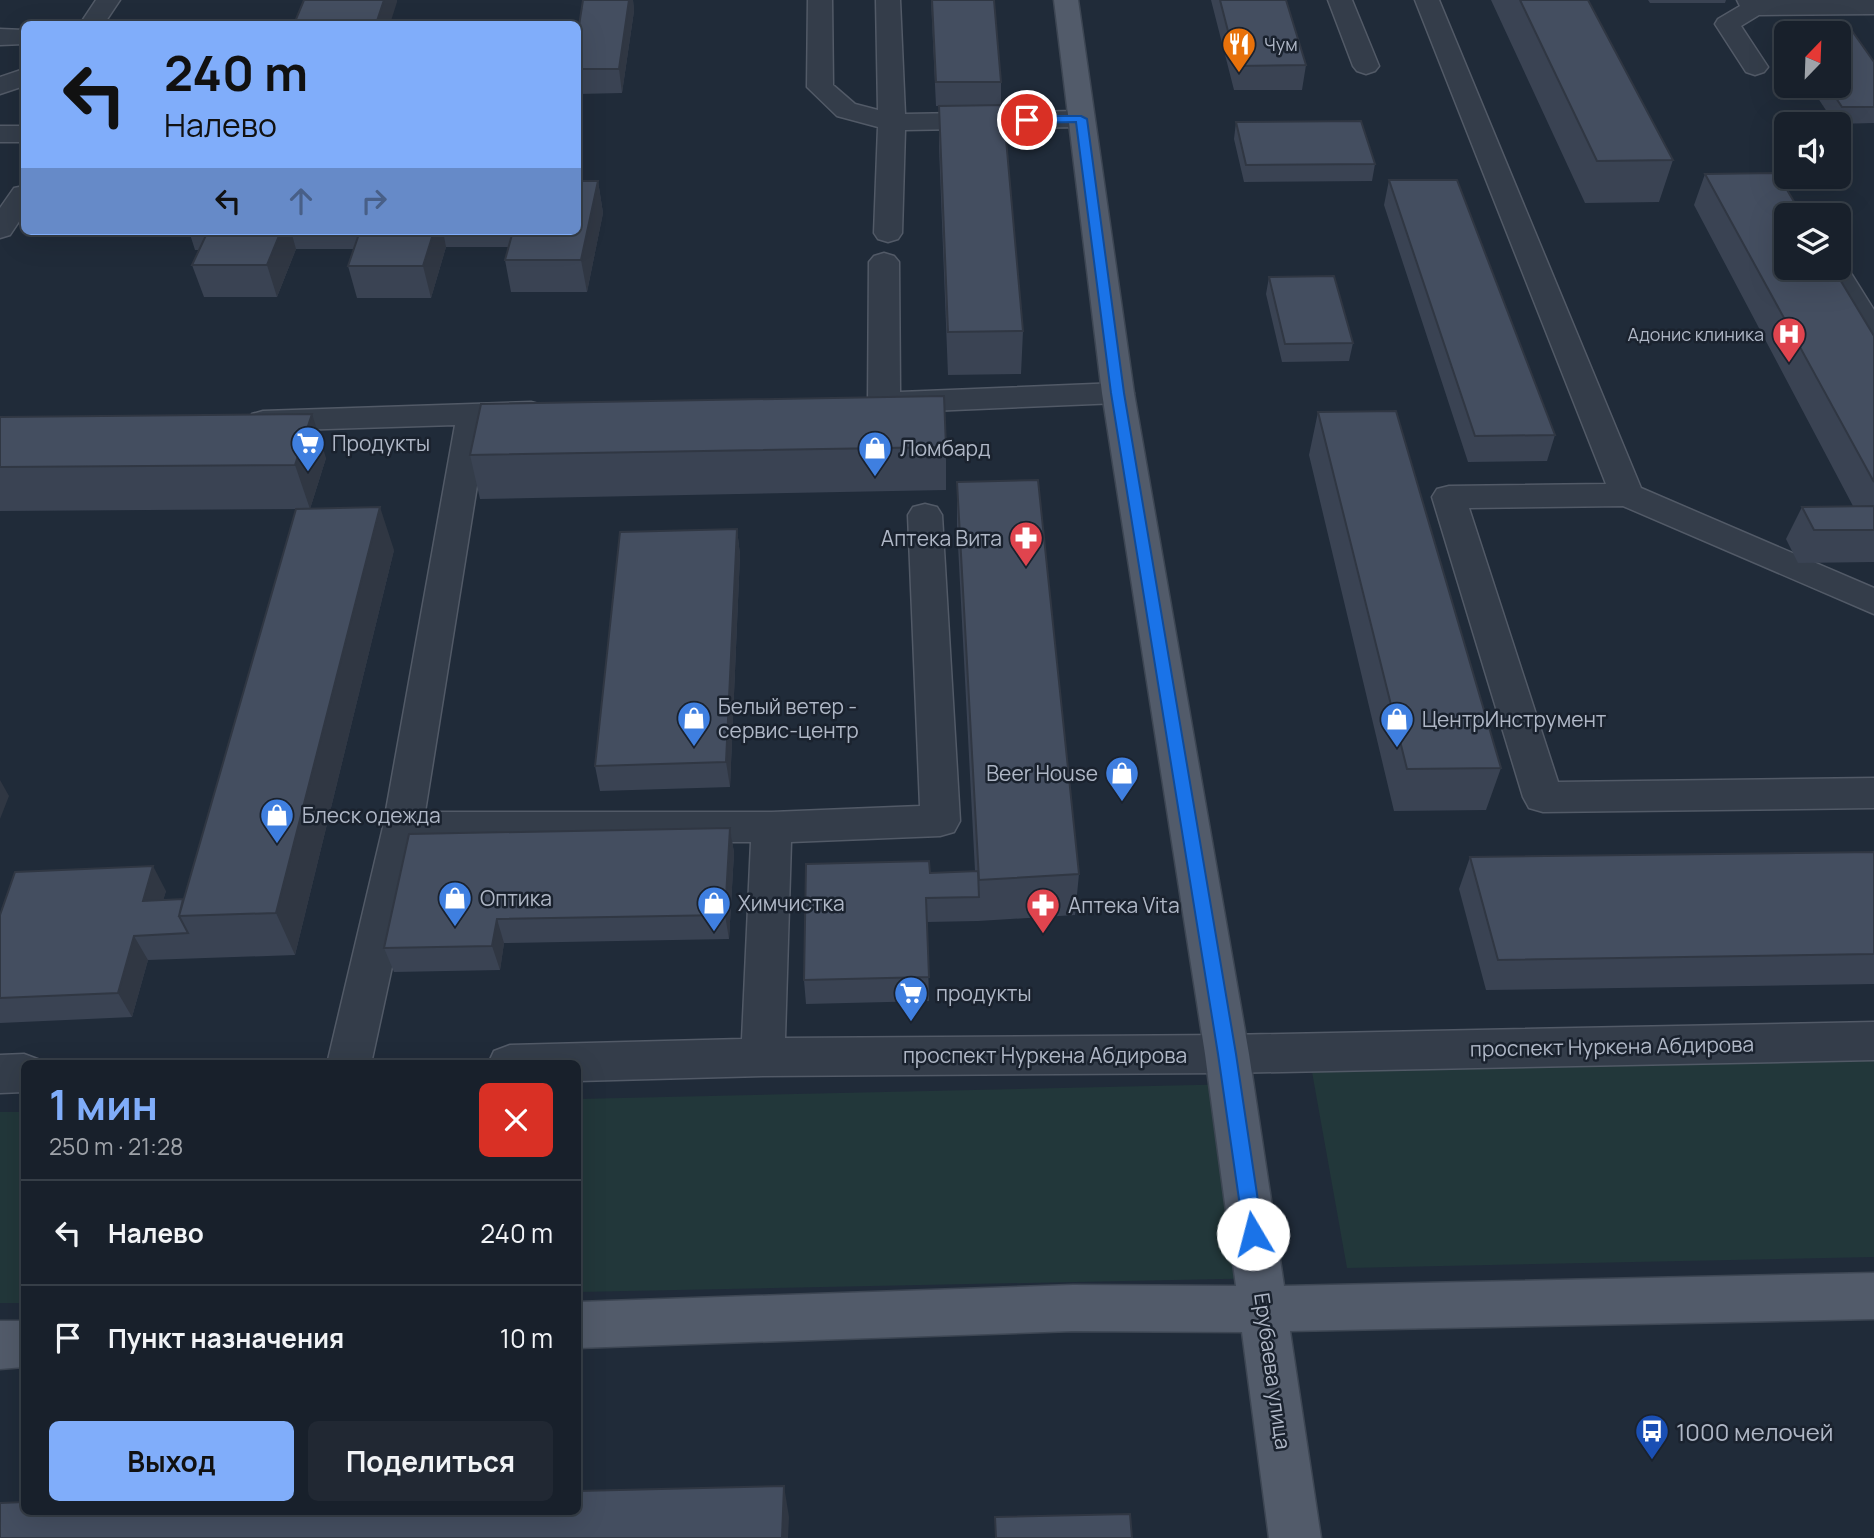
<!DOCTYPE html>
<html lang="ru">
<head>
<meta charset="utf-8">
<style>
	:root { --surface:#18202b; --page:#212833; --text:#f1f3f6; --muted:#9fa3a9; --line:#363e47; --accent:#80adfa }
	body { margin:0; font-family:Manrope,sans-serif; background:var(--page); color:var(--text); height:100vh; display:flex; flex-direction:column; font-size:26px; white-space:nowrap }
	* { box-sizing:border-box; margin:0 }
	p { font-size:23px; color:var(--muted) }
	.icon { flex:none; width:38px; height:38px; fill:none; stroke:currentColor; stroke-width:2; stroke-linecap:round; stroke-linejoin:round }
	.map { position:relative; flex:1; overflow:hidden }
	.side { position:absolute; left:21px; top:1060px; width:560px; height:455px; display:flex; flex-direction:column; background:var(--surface); border-radius:10px; box-shadow:0 7px 28px #0002,0 0 0 2px var(--line) }
	.side>* { flex:none }
	.top-card { position:absolute; left:21px; top:21px; width:560px; height:214px; border-radius:10px; box-shadow:0 7px 28px #0002,0 0 0 2px var(--line); background:#80adfa; color:#111; overflow:hidden }
	.needle { width:46px; rotate:23deg }
	.controls { position:absolute; left:1774px; top:21px; display:grid; gap:14px }
	.controls a { display:grid; place-items:center; width:77px; height:77px; border-radius:10px; background:var(--surface); box-shadow:0 7px 28px #0002,0 0 0 2px var(--line); font-size:35px }
	.pin { position:absolute; display:grid; place-items:center; width:60px; height:60px; color:#fff; margin:-30px; border:4px solid #fff; border-radius:50%; box-shadow:0 2px 7px #0007 }
	.me { position:absolute; width:77px; margin:-38px; rotate:352deg; stroke-linejoin:round; filter:drop-shadow(0 0 5px #0008) }
	.turn { display:flex; align-items:center; gap:24px; height:147px; padding:0 28px; font-size:32px }
	.turn .icon { width:91px; height:91px; stroke-width:2.5 }
	.turn b { display:block; font-size:49px; line-height:60px }
	.lanes { display:flex; align-items:center; height:66px; padding:0 28px; background:#0003; justify-content:center; gap:35px; direction:ltr }
	.lanes .off { opacity:.35 }
	.round { display:grid; place-items:center; flex:none; width:74px; height:74px; border-radius:10px; background:var(--page) }
	.overview { display:flex; align-items:center; justify-content:space-between; height:119px; padding:0 28px }
	h1 { font-size:42px; font-weight:700; line-height:52px; color:var(--accent) }
	.action { display:flex; gap:14px; margin-top:auto; padding:14px 28px }
	.action a { flex:1; height:80px; border-radius:10px; background:var(--accent); color:#111; font-size:28px; font-weight:700; line-height:80px; text-align:center }
	.action a+a { background:var(--page); color:var(--text) }
	ul { padding:0; list-style:none }
	li { display:flex; align-items:center; gap:21px; height:105px; padding:0 28px; border-top:2px solid var(--line) }
	li div { flex:1 }
	li b { display:block; font-size:26px }
	li em { font-style:normal }
	.map>svg:first-child { display:block }
	.green { fill:#22373a }
	.lines { fill:none; stroke-linecap:round; stroke-linejoin:round }
	.minor-casing { stroke:#525a67; stroke-width:3 }
	.major-casing { stroke:#3d4653; stroke-width:3 }
	.minor { fill:#343d4a; fill-rule:evenodd }
	.major { fill:#525b6a; fill-rule:evenodd }
	.wall { fill:#3a4353 }
	.shaded-wall { fill:#303743 }
	.building { fill:#444e60; stroke:#303743; stroke-width:2 }
	.route { fill:#1a73e8; stroke:#114b97; stroke-width:2 }
	.labels { text-anchor:middle; dominant-baseline:central; stroke-width:5; stroke-linejoin:round; paint-order:stroke }
	.far-poi-label { font-size:18px; fill:#afb7c6; stroke:#1a222e; text-anchor:start }
	.poi-label { font-size:21px; fill:#afb7c6; stroke:#1a222e; text-anchor:start }
	.street-label { font-size:21px; fill:#afb7c6; stroke:#1a222e }
	.near-poi-label { font-size:24px; fill:#afb7c6; stroke:#1a222e; text-anchor:start }
</style>
</head>
<body>
<div class="map">
<svg width="1874" height="1538" viewBox="0 0 1874 1538">
	<rect width="100%" height="100%" fill="#202b39"/>
	<path class="green" d="M1874,1044v213l-527,11 -38,-213z
		M1241,1084l30,194 -693,14v-193z
		M0,1112h24v191h-24z"/>
	<g class="lines">
		<g class="minor-casing">
			<path id="minor" d="M96,0h24l-16,24h-24z
				M808,0h24l1,85 22,19 23,6 -2,-110h24l5,114 176,-3 9,2 4,6 -4,6 -9,2 -176,3 -3,103 -4,6 -10,3 -10,-3 -4,-6 4,-106 -41,-11 -30,-29z
				M1328,0h24l27,66 -4,5 -9,3 -9,-3 -4,-5z
				M1415,0h24l202,488 233,100v26l-251,-108 -154,2 89,274 316,-4v30l-331,4 -14,-4 -6,-11 -91,-300 5,-8 12,-3 157,-2z
				M1737,0h137v14l-115,1 -18,11 27,41 -4,5 -9,3 -9,-3 -31,-48 3,-5 22,-13z
				M0,29l24,1v14l-24,1z
				M24,69v17l-24,8v-17z
				M0,126h24v16h-24z
				M24,186v28l-14,21 -10,3v-30l14,-20z
				M884,253l10,3 5,6 1,130 218,-9 11,3 5,7 -5,7 -11,3 -234,10 -11,-3 -5,-7 1,-141 5,-6z
				M1839,261l5,1 30,48v34l-11,-3 -44,-73h20z
				M531,402l11,3 5,7 -5,7 -55,4 -62,389h347l148,-6 -12,-291 5,-8 12,-3 12,3 5,8 18,306 -6,11 -14,4 -149,6 -6,196 442,-3 647,-13v38l-647,13 -464,3 -185,5v-17h-90l6,-13 16,-6 232,-6 9,-197h-332l-48,222h-44l56,-237 72,-402 -192,6 -11,-3 -5,-7 5,-7 11,-3z
				M24,1054l16,6 2,4h-18v28l-24,1v-38z"/>
		</g>
		<g class="major-casing">
			<path id="major" d="M1054,0h24l56,393 115,661 35,232 590,-13v46l-584,12 31,207h-52l-27,-206 -169,-1 -495,17v-46l495,-17 163,1 -31,-232 -103,-661z
				M0,1321h24v46l-24,2z"/>
		</g>
		<use href="#minor" class="minor"/>
		<use href="#major" class="major"/>
	</g>
	<path class="wall" d="M492,0h141l1,11 -12,82 -44,1v-62l5,-32z
		M931,0h63l7,82v23l22,226 -2,43 -73,1 -9,-228v-41h-3z
		M1211,0h75l20,65 -4,25h-68z
		M1491,0h97l85,160 -14,42 -74,1z
		M1648,0h78l-1,3h-75z
		M1850,28l24,34v61l-39,1 -25,-38h29v-53h-51l2,-4z
		M1787,37v13l-3,-4z
		M1236,122l139,42 -3,17 -128,1 -10,-43z
		M1705,174l169,162v226l-76,1 -12,-24 16,-32 51,-1 -159,-301z
		M1389,180l166,255 -8,26 -79,1 -84,-257z
		M598,181l5,32 -16,79h-76l-6,-32 3,-13h-62l-15,51h-74l-9,-32 6,-17h-58l-19,48h-73l-12,-32 7,-15h-4l-6,-19h389z
		M1269,277l84,66 -4,18 -67,1 -16,-68z
		M1318,412l183,356 -15,42 -92,1 -85,-356z
		M0,417l326,41 -16,51 -310,2z
		M946,447v43l-466,9 -10,-44z
		M957,482l122,392 -4,41 -97,6 -51,1 2,79 -123,3 -2,-24 126,-107 45,-2 -18,-345z
		M737,529l3,26 -10,232 -130,4 -5,-25z
		M394,550l-99,405 -147,5 -16,57 -132,6v-108l166,-24 -3,9 20,-1z
		M730,828l4,25 -5,86 -225,4 -4,27 -106,2 -10,-24z
		M1874,852v132l-388,6 -27,-101 11,-32z"/>
	<path class="shaded-wall" d="M384,0h13v2l-7,22h-14z
		M629,0h4l1,11 -12,82 -3,-24z
		M598,181l5,32 -16,79 -6,-32z
		M281,231h10l5,18 -19,48 -10,-32z
		M434,231h9l3,16 -15,51 -8,-32z
		M312,414l14,44 -16,51 -15,-44z
		M380,507l14,43 -99,405 -19,-42z
		M737,529l3,26 -10,232 -4,-25z
		M0,780l9,16 -9,23z
		M730,828l4,25 -5,86 -4,-24z
		M153,866l13,25 -10,34 -13,-24z
		M497,919l7,24 -4,27 -8,-24z
		M134,936l14,24 -16,57 -14,-24z
		M784,1486l5,31 -1,21h-6z"/>
	<path class="building" d="M304,0h80l-8,24h-82z
		M583,0h46l-10,69h-41v-37z
		M932,0h62l7,82h-65z
		M1220,0h66l20,65 -69,1z
		M1520,0h68l85,160 -76,1z
		M1850,28l24,34v45h-32l-14,-21h11v-53h-47l-2,-4z
		M1003,105l20,226 -75,1 -9,-226z
		M1361,121l14,43 -129,1 -10,-43z
		M1777,173l25,42h-15v53h46l41,68v146l-169,-308z
		M1389,180h68l98,255 -80,1z
		M578,181h20l-17,79h-76l8,-29h65z
		M208,231h73l-14,34h-75z
		M360,231h74l-11,35h-75z
		M1334,276l19,67 -68,1 -16,-67z
		M944,396l2,51 -476,8 11,-51z
		M1396,411l105,357 -94,1 -89,-357z
		M312,414l-17,51 -295,2v-50z
		M1038,480l41,394 -100,6 -22,-398z
		M1874,506v24h-60l-12,-23z
		M380,507l-104,406 -97,3 117,-407z
		M737,529l-11,233 -131,4 25,-234z
		M730,828l-5,87 -228,4 -5,27 -108,2 25,-114z
		M1874,852v102l-376,6 -28,-103z
		M929,861l1,12 48,-2 1,26 -53,1 3,79 -125,3 2,-116z
		M153,866l-10,35 40,-2 -4,17 9,17 -54,3 -16,57 -118,5v-83l15,-43z
		M784,1486l-2,52h-782v-35l24,-1v10h554v-21z
		M1130,1514l2,24h-136l-1,-21z"/>
	<path class="route" d="M1081,116l6,3 37,274 112,661 27,180 -3,6 -7,3 -7,-3 -2,-6 -26,-180 -107,-661 -35,-271 -49,1 -5,-3 5,-4z"/>
	<defs>
		<g id="restaurant-pin" transform="scale(1.75)"><path d="M0 17L-7.5 6A9.5 9.5 0 1 1 7.5 6Z" fill="#e8710a" stroke="#1a222e"/><path d="M-5-6h1v4h1v-4h1v4h1v-4h1v5L-1.5 .5V6h-2V.5L-5-1ZM5-6V6H3V1.5H1.5Q1.5-4 5-6Z" fill="#fff"/></g>
		<g id="hospital-pin" transform="scale(1.75)"><path d="M0 17L-7.5 6A9.5 9.5 0 1 1 7.5 6Z" fill="#e0444e" stroke="#1a222e"/><path d="M-5-5h3v3.5h4V-5h3V5h-3V1.5h-4V5h-3Z" fill="#fff"/></g>
		<g id="supermarket-pin" transform="scale(1.75)"><path d="M0 17L-7.5 6A9.5 9.5 0 1 1 7.5 6Z" fill="#3f7fe0" stroke="#1a222e"/><path d="M-6-5.5h2.5l.6 2H6L4.5 2H-2.5L-4.4-4H-6ZM-1.5 3.2a1.3 1.3 0 1 0 .1 0ZM3 3.2a1.3 1.3 0 1 0 .1 0Z" fill="#fff"/></g>
		<g id="shop-pin" transform="scale(1.75)"><path d="M0 17L-7.5 6A9.5 9.5 0 1 1 7.5 6Z" fill="#3f7fe0" stroke="#1a222e"/><path d="M-5-2.5h2.3a2.7 3.5 0 0 1 5.4 0H5L5.5 6h-11ZM-1.5-2.5h3a1.5 2.3 0 0 0-3 0Z" fill="#fff"/></g>
		<g id="pharmacy-pin" transform="scale(1.75)"><path d="M0 17L-7.5 6A9.5 9.5 0 1 1 7.5 6Z" fill="#e0444e" stroke="#1a222e"/><path d="M-2-6h4v4h4v4h-4v4h-4v-4h-4v-4h4Z" fill="#fff"/></g>
		<g id="bus-pin" transform="scale(1.75)"><path d="M0 17L-7.5 6A9.5 9.5 0 1 1 7.5 6Z" fill="#1a4fb4" stroke="#1a222e"/><path d="M-5-6H5V4H4V6H2V4H-2V6H-4V4H-5ZM-3.5-4V0h7V-4ZM-3.5 1.2v1.5H-2V1.2ZM2 1.2v1.5H3.5V1.2Z" fill="#fff"/></g>
	</defs>
	<g fill-rule="evenodd">
		<use href="#restaurant-pin" x="1239" y="44"/>
		<use href="#hospital-pin" x="1789" y="334"/>
		<use href="#supermarket-pin" x="308" y="443"/>
		<use href="#shop-pin" x="875" y="448"/>
		<use href="#pharmacy-pin" x="1026" y="538"/>
		<use href="#shop-pin" x="694" y="718"/>
		<use href="#shop-pin" x="1397" y="719"/>
		<use href="#shop-pin" x="1122" y="773"/>
		<use href="#shop-pin" x="277" y="815"/>
		<use href="#shop-pin" x="455" y="898"/>
		<use href="#shop-pin" x="714" y="903"/>
		<use href="#pharmacy-pin" x="1043" y="905"/>
		<use href="#supermarket-pin" x="911" y="993"/>
		<use href="#bus-pin" x="1652" y="1431"/>
	</g>
	<g class="labels">
		<g class="far-poi-label">
			<text x="1264" y="44">Чум</text>
			<text x="1764" y="334" text-anchor="end">Адонис клиника</text>
		</g>
		<g class="poi-label">
			<text x="332" y="443">Продукты</text>
			<text x="900" y="448">Ломбард</text>
			<text x="1002" y="538" text-anchor="end">Аптека Вита</text>
			<text x="718" y="706">Белый ветер -<tspan x="718" dy="24">сервис-центр</tspan></text>
			<text x="1422" y="719">ЦентрИнструмент</text>
			<text x="1098" y="773" text-anchor="end">Beer House</text>
			<text x="302" y="815">Блеск одежда</text>
			<text x="480" y="898">Оптика</text>
			<text x="738" y="903">Химчистка</text>
			<text x="1068" y="905">Аптека Vita</text>
			<text x="936" y="993">продукты</text>
		</g>
		<g class="street-label">
			<text transform="translate(1612 1046) rotate(-1)">проспект Нуркена Абдирова</text>
			<text x="1045" y="1055">проспект Нуркена Абдирова</text>
			<text transform="translate(1273 1371) rotate(82)">Ерубаева улица</text>
		</g>
		<g class="near-poi-label">
			<text x="1676" y="1431">1000 мелочей</text>
		</g>
	</g>
</svg>
<div class="controls">
<a><svg class="needle" viewBox="-14 -14 28 28"><path d="M0-13l5 13h-10z" fill="#e53935"/><path d="M0 13l5-13h-10z" fill="#9fa3a9"/></svg></a>
<a><svg class="icon" aria-label="sound" viewBox="0 0 24 24"><path d="M4 9h4l5-4v14l-5-4H4zM17 9q2 3 0 6"/></svg></a>
<a><svg class="icon" aria-label="layers" viewBox="0 0 24 24"><path d="M12 4l9 5-9 5-9-5zM3 14l9 5 9-5"/></svg></a>
</div>
<div class="pin" style="left:1027px;top:120px;background:#d93025"><svg class="icon" aria-label="arrive" viewBox="0 0 24 24"><path d="M6 21V4h12l-3 4 3 4H6"/></svg></div>
<svg class="me" style="left:1253px;top:1234px" viewBox="-20 -20 40 40"><circle r="19" fill="#fff"/><path d="M0-13L10 11 0 6-10 11z" fill="#1a73e8"/></svg>
<div class="top-card">
<div class="turn"><svg class="icon" aria-label="left" viewBox="0 0 24 24"><path d="M17 20v-9H6M10 6l-5 5 5 5"/></svg><div><b>240 m</b>Налево</div></div>
<div class="lanes"><svg class="icon" aria-label="left" viewBox="0 0 24 24"><path d="M17 20v-9H6M10 6l-5 5 5 5"/></svg><svg class="icon off" aria-label="ahead" viewBox="0 0 24 24"><path d="M12 20V5M6 11l6-6 6 6"/></svg><svg class="icon off" aria-label="right" viewBox="0 0 24 24"><path d="M7 20v-9h11M14 6l5 5-5 5"/></svg></div>
</div>
<section class="side">
<div class="overview"><div><h1>1 мин</h1><p>250 m · 21:28</p></div><a class="round" style="background:#d93025;color:#fff"><svg class="icon" aria-label="close" viewBox="0 0 24 24"><path d="M6 6l12 12M18 6L6 18"/></svg></a></div>
<ul>
<li><svg class="icon" aria-label="left" viewBox="0 0 24 24"><path d="M17 20v-9H6M10 6l-5 5 5 5"/></svg><div><b>Налево</b></div><em>240 m</em></li>
<li><svg class="icon" aria-label="arrive" viewBox="0 0 24 24"><path d="M6 21V4h12l-3 4 3 4H6"/></svg><div><b>Пункт назначения</b></div><em>10 m</em></li>
</ul>
<div class="action"><a>Выход</a><a>Поделиться</a></div>
</section>
</div>
</body>
</html>
